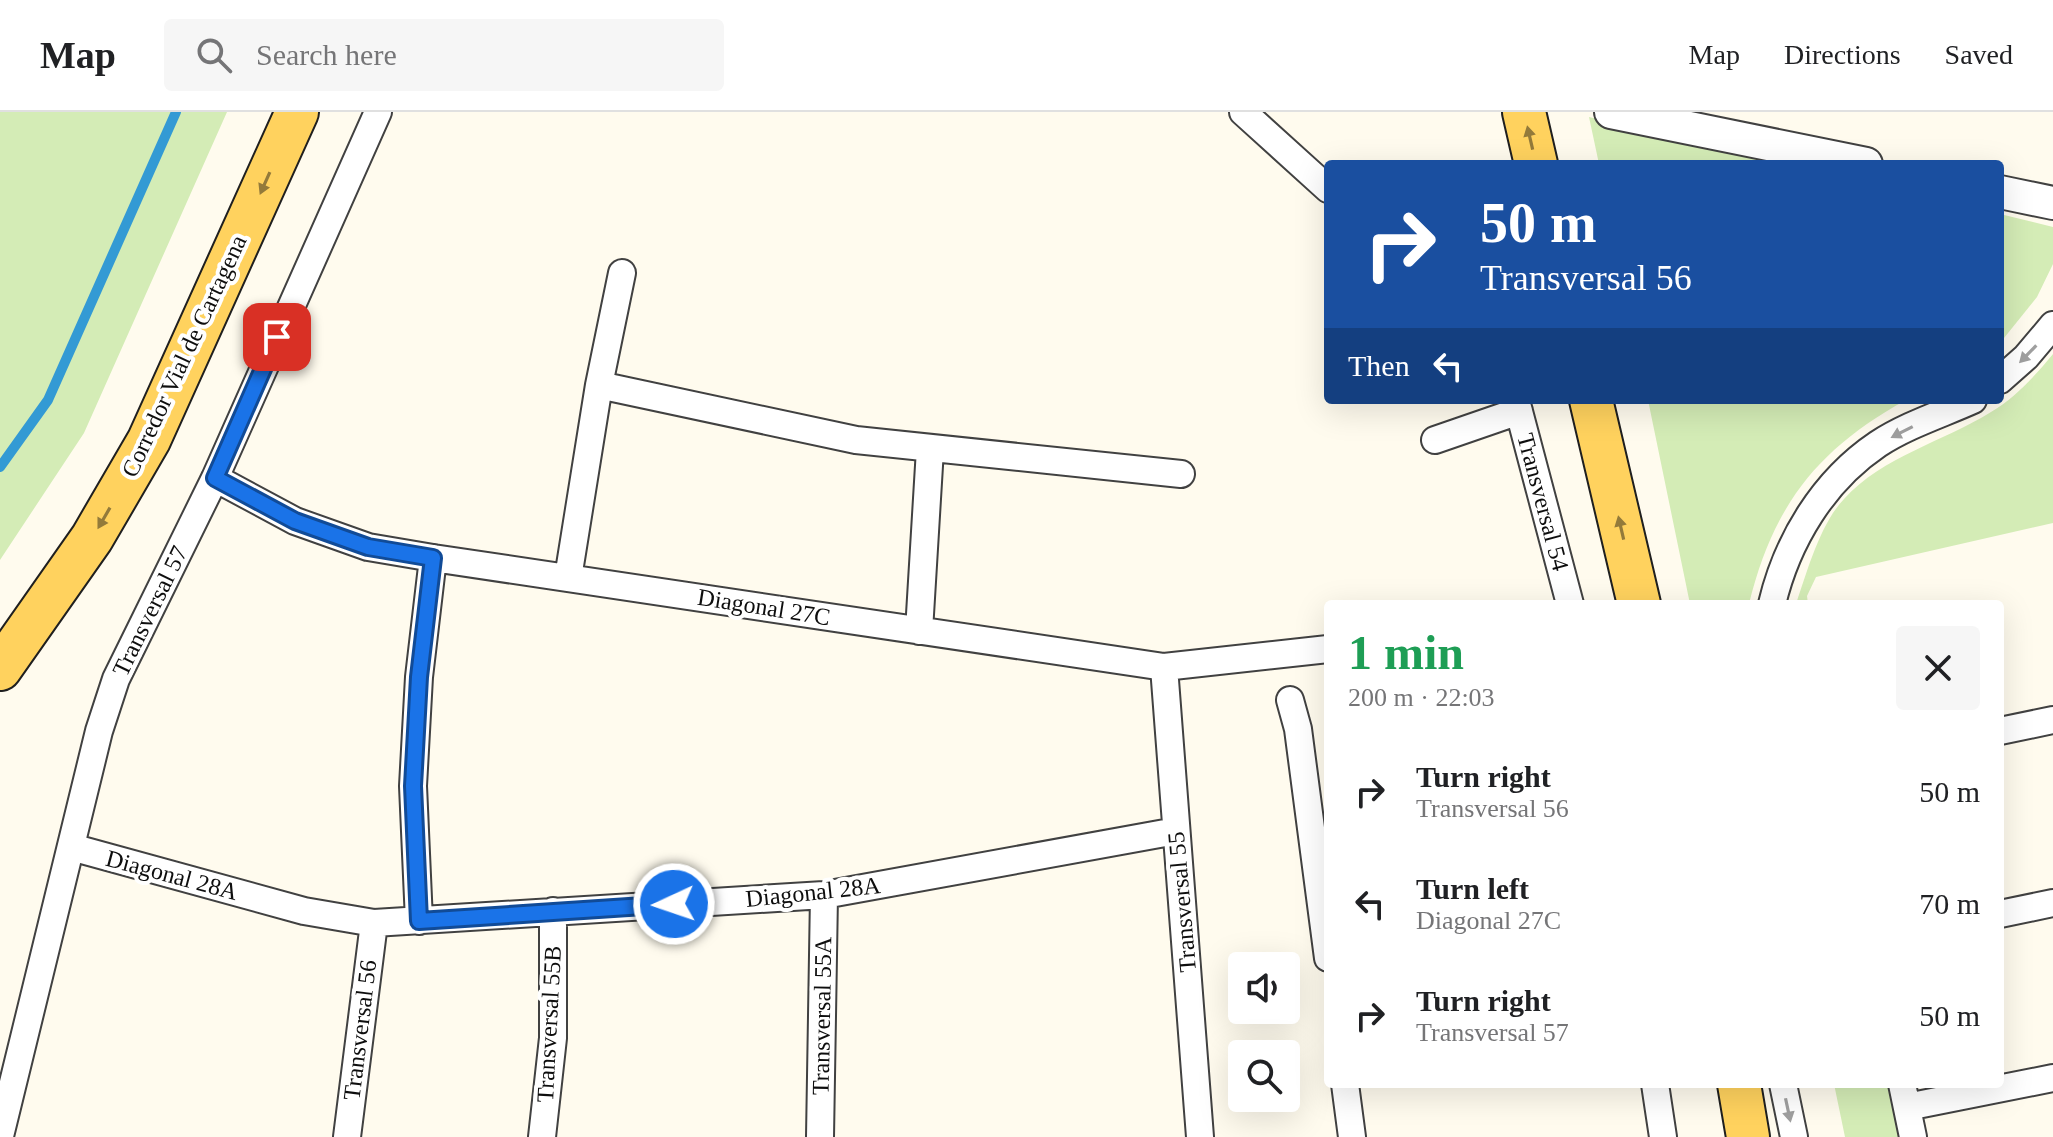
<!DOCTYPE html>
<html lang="en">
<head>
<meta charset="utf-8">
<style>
	:root { --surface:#fff; --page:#f6f6f6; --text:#202124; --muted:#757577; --line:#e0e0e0 }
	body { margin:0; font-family:"Times New Roman",serif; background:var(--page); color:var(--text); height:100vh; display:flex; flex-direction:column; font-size:30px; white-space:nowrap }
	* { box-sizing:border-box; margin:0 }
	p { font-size:26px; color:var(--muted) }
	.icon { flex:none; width:44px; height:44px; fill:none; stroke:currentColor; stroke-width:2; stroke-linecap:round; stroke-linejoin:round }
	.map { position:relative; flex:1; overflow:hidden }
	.drawer { position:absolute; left:1324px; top:488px; width:680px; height:488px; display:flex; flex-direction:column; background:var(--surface); border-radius:8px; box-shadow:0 8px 32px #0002 }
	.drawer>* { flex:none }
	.top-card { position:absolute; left:1324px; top:48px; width:680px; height:244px; border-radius:8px; box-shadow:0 8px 32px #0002; background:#1a4fa0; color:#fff; overflow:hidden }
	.fabs { position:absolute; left:1228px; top:840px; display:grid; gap:16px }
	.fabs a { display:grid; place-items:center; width:72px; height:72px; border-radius:8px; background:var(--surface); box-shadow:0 8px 32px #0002; font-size:40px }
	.pin { position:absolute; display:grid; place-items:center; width:68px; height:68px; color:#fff; margin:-34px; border-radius:16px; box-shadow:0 4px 12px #0006 }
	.me { position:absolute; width:88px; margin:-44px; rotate:267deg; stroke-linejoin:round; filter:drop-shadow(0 0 6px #0008) }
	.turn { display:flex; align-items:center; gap:28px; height:168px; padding:0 24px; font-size:36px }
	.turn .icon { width:104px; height:104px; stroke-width:2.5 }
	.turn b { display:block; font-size:56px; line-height:68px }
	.then { display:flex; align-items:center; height:76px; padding:0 24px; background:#0003; gap:16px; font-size:30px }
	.round { display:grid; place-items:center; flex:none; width:84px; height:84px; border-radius:8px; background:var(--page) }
	.overview { display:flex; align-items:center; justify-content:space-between; height:136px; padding:0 24px }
	h1 { font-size:48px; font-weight:700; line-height:60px; color:#1e9e55 }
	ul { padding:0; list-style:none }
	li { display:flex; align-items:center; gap:24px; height:112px; padding:0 24px }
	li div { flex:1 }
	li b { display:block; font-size:30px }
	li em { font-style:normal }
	header { display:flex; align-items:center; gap:48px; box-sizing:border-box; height:112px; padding:0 40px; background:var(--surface); border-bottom:2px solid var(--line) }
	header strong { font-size:38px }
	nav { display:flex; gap:44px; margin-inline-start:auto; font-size:28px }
	.search { width:560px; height:72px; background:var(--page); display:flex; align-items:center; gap:20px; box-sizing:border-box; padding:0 28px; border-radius:8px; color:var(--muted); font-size:30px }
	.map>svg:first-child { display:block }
	.green { fill:#d4ecb6 }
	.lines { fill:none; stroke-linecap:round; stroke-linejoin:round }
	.stream { stroke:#339ad4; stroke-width:10 }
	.minor-casing { stroke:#414141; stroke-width:30 }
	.tertiary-casing { stroke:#414141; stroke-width:36 }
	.primary-casing { stroke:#1f1f1f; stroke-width:46 }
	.minor { stroke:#fff; stroke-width:26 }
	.tertiary { stroke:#fff; stroke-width:32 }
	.primary { stroke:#ffd25e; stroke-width:42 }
	.oneway { fill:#937a3a }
	.oneway2 { fill:#9f9f9f }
	.route-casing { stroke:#114b97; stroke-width:20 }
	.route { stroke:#1a73e8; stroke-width:14 }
	.labels { text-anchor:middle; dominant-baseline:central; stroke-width:8; stroke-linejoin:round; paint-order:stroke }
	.street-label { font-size:24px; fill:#0e0e0e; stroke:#fff }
</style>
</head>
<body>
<header>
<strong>Map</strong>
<div class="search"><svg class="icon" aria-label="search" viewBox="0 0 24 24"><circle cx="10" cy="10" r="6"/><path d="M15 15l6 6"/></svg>Search here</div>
<nav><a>Map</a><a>Directions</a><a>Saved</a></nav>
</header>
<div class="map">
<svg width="2053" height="1025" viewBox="0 0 2053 1025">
	<rect width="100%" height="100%" fill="#fffbee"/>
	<path class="green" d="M0,0h227l-143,321 -84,127z
		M1589,5l199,47h-189z
		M2000,102l53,13v37l-16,33 -37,46z
		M2053,242v169l-237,54 -9,19 1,8h-12c11,-32 24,-80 48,-105 39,-43 99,-57 147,-87 25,-15 43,-35 62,-58z
		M1648,288h258c-89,49 -133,106 -157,204h-59z
		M1834,972h53l12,53h-54z"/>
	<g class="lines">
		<path class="stream" d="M0,355l48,-67 128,-288"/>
		<g class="minor-casing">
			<path id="minor" d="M1243,0l85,77
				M2000,268l26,-23 27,-32
				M599,273l257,55 325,34
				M1516,288l54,204
				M1435,328l84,-29
				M215,366l80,43 73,26 65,11 731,109 164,-18
				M568,466l31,-193 23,-112
				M1772,492c15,-63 51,-123 106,-160 29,-19 64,-30 95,-44
				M919,519l11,-182
				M1164,555l36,470
				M1290,588l8,29 30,229
				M2000,619l53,-11
				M71,735l233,64 70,12 450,-28 352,-64
				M2000,802l53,-11
				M419,809l-6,-135 6,-109 14,-119
				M1345,972l7,53
				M1655,972l8,53
				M1783,972l11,53
				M1902,972l11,53
				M1907,995l146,-29
				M0,1024l99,-405 17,-52 99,-201 163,-366
				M347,1025l27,-214
				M542,1025l11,-99v-127
				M820,1025l4,-242"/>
		</g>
		<g class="tertiary-casing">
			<path id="tertiary" d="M1611,0l255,52
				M2000,80l53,11"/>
		</g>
		<g class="primary-casing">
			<path id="primary" d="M1524,0l12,52
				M1591,288l48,204
				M0,557l92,-131 57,-98 148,-328
				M1739,972l9,53"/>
		</g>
		<use href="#minor" class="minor"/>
		<use href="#tertiary" class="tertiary"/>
		<use href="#primary" class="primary"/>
	</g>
	<defs><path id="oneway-solid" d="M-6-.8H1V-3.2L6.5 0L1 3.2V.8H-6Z" transform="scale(2)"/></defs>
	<g class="oneway">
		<use href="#oneway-solid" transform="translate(1530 26) rotate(-103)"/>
		<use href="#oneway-solid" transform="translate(265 71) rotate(114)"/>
		<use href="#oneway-solid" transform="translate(104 406) rotate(120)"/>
		<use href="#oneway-solid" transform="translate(1621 416) rotate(-103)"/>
	</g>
	<g class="oneway2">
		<use href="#oneway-solid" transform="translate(2028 242) rotate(134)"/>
		<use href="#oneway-solid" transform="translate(1902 320) rotate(153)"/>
		<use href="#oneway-solid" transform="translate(1788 998) rotate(78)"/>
	</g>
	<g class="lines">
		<g class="route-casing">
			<path id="route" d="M277,225l-62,141 80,43 73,26 65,11 -14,119 -6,109 6,135 255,-17"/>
		</g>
		<use href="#route" class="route"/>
	</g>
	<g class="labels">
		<g class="street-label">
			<text transform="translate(184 244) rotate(-65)">Corredor Vial de Cartagena</text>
			<text transform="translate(1543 390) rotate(75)">Transversal 54</text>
			<text transform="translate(764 495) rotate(9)">Diagonal 27C</text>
			<text transform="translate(150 499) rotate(-64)">Transversal 57</text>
			<text transform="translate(172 763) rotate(15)">Diagonal 28A</text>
			<text transform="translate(813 780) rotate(-6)">Diagonal 28A</text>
			<text transform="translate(1182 790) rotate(-95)">Transversal 55</text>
			<text transform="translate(822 904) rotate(-89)">Transversal 55A</text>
			<text transform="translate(549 912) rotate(-87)">Transversal 55B</text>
			<text transform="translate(360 918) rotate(-83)">Transversal 56</text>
		</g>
	</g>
</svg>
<div class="fabs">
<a><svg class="icon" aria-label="sound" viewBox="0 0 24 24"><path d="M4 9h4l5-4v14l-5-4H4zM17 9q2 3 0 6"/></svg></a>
<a><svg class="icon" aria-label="search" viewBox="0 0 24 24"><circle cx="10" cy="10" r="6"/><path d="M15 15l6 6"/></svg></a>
</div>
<div class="pin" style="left:277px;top:225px;background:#d93025"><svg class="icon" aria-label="arrive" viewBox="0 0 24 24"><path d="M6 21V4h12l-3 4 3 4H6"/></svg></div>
<svg class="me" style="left:674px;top:792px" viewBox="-20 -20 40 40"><circle r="17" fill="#1a73e8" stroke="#fff" stroke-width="3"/><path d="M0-11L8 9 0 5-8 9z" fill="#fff"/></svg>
<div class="top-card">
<div class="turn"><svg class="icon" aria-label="right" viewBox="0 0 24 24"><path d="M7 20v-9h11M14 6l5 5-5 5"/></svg><div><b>50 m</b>Transversal 56</div></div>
<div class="then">Then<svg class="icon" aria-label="left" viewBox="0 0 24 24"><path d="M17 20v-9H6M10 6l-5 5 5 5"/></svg></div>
</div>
<section class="drawer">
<div class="overview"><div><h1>1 min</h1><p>200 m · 22:03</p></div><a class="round"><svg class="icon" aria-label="close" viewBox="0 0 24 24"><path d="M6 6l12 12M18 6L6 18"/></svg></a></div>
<ul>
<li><svg class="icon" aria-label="right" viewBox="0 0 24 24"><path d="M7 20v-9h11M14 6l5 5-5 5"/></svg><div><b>Turn right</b><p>Transversal 56</p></div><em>50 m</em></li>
<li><svg class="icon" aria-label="left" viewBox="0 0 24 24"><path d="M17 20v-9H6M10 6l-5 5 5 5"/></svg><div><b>Turn left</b><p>Diagonal 27C</p></div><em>70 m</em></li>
<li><svg class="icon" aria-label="right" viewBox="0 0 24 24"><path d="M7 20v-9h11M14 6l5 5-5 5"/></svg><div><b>Turn right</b><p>Transversal 57</p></div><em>50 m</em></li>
</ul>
</section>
</div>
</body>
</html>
